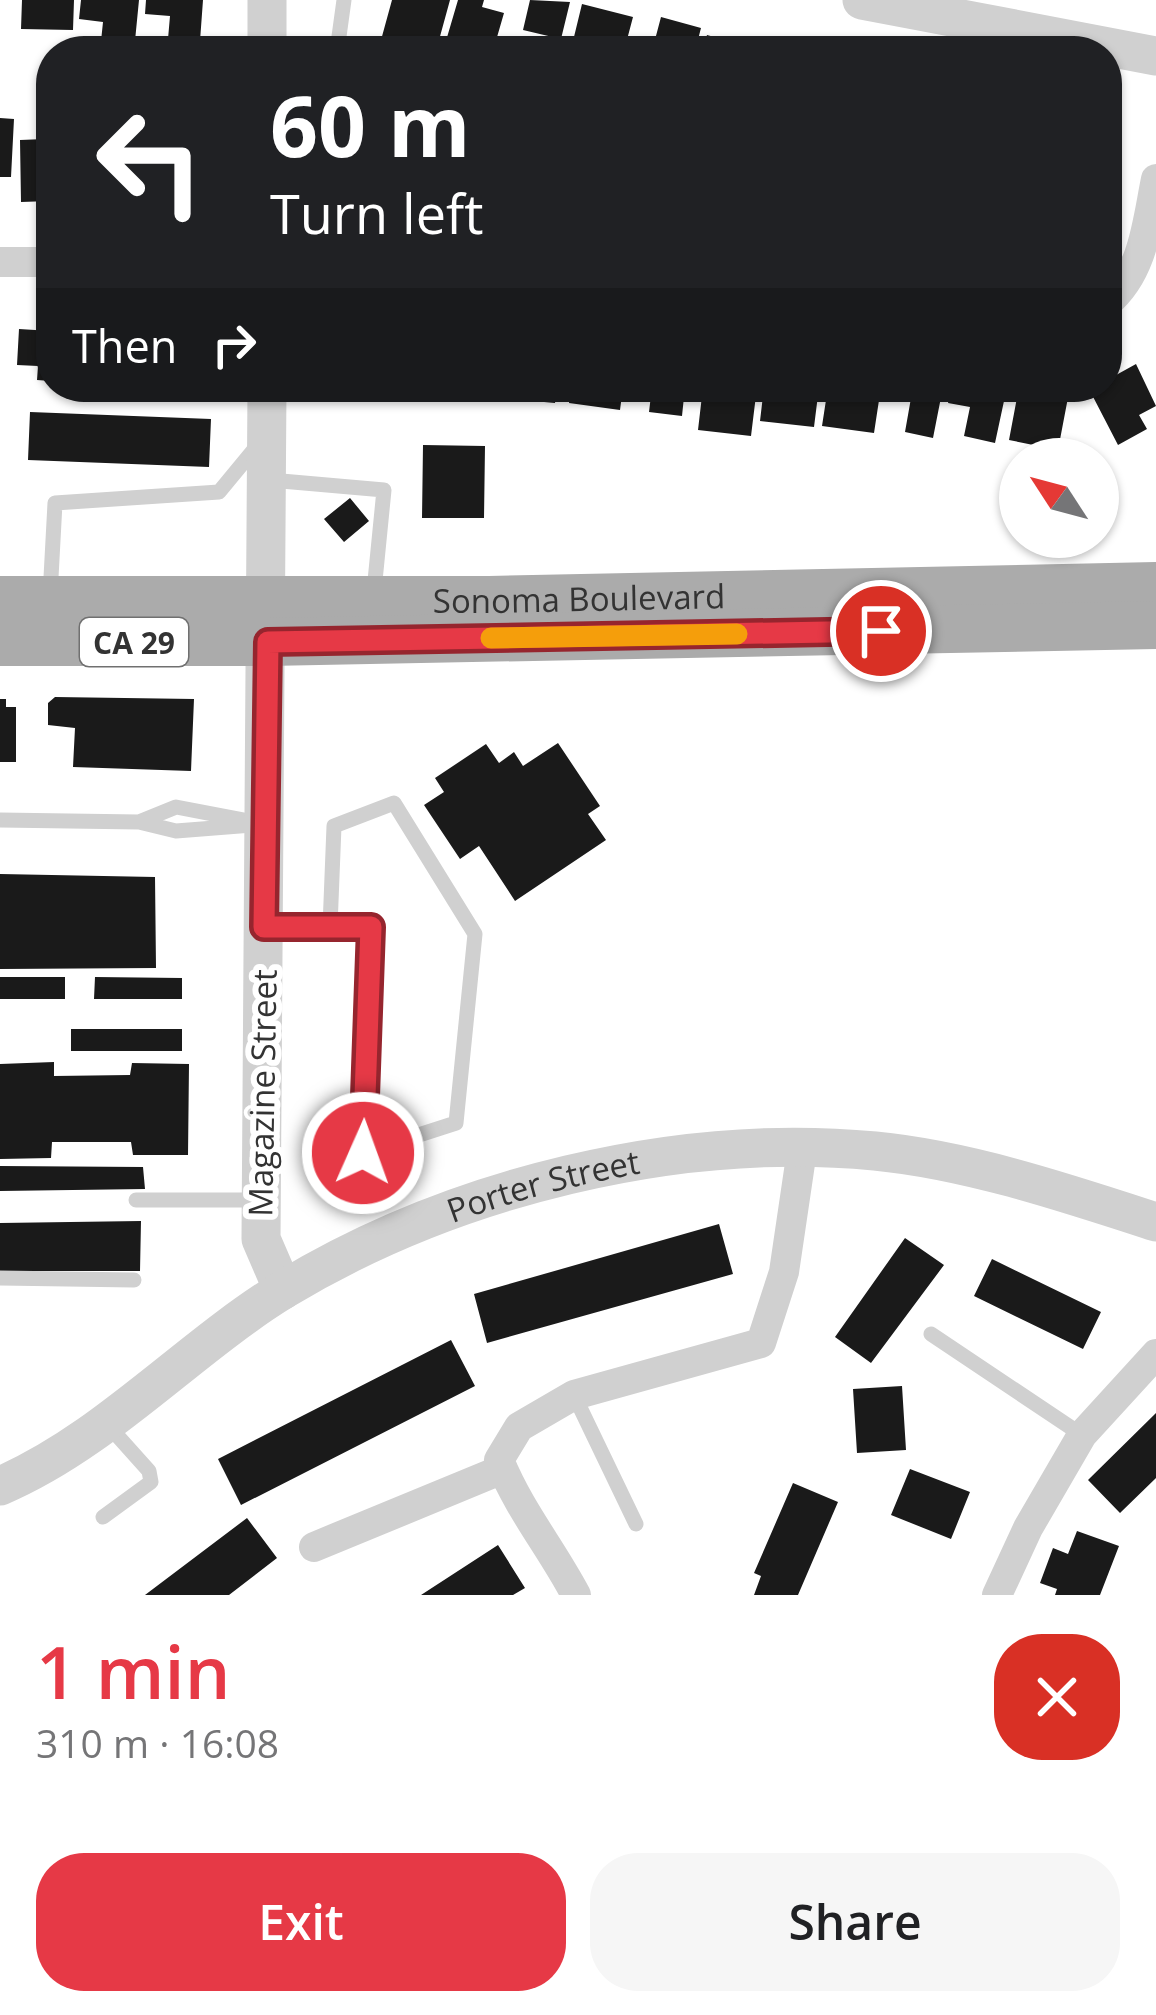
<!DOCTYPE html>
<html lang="en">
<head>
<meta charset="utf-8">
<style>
	:root { --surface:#fff; --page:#f6f6f6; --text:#202124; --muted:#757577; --accent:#e63946 }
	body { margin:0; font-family:"Open Sans",sans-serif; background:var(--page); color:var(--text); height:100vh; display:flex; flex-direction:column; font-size:45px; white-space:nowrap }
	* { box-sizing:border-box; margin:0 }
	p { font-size:39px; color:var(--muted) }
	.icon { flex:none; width:66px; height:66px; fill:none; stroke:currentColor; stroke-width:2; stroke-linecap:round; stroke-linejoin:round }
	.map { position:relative; height:1595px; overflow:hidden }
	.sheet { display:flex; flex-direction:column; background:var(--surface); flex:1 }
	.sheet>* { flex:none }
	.hud { position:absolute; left:36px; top:36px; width:1086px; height:366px; border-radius:48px; box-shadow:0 3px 9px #0004; background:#202124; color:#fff; overflow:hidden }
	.needle { width:78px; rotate:306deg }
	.controls { position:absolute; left:999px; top:438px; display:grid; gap:24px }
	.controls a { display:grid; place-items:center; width:120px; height:120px; border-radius:50%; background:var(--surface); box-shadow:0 3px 9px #0004; font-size:60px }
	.pin { position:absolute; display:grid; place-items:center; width:102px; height:102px; color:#fff; margin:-51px; border:6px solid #fff; border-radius:50%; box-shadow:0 3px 12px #0007 }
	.me { position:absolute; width:132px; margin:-66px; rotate:2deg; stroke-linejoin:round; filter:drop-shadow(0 0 9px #0008) }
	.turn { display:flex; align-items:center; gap:42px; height:252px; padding:0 36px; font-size:54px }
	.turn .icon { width:156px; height:156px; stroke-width:2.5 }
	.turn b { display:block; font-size:84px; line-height:102px }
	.then { display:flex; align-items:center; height:114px; padding:0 36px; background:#0003; gap:24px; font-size:45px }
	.round { display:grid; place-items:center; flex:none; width:126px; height:126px; border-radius:48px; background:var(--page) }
	.headline { display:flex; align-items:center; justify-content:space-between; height:204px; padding:0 36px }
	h1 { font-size:72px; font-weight:600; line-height:90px; color:var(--accent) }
	.action { display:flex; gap:24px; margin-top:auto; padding:24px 36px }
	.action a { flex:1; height:138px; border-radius:48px; background:var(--accent); color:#fff; font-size:48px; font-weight:600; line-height:138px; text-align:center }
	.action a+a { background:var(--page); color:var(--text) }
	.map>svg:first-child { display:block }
	.building { fill:#1a1a1a }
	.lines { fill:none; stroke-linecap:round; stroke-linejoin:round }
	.service { stroke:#d0d0d0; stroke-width:15 }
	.minor { stroke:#d0d0d0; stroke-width:30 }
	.tertiary { stroke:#d0d0d0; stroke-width:39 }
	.primary { stroke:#ababab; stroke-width:48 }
	.route-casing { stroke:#96252e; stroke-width:30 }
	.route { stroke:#e63946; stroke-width:21 }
	.slow { stroke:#f59e0b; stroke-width:21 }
	.labels { text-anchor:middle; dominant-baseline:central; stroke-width:12; stroke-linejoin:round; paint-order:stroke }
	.shield { fill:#fff; stroke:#707070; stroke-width:3 }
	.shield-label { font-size:30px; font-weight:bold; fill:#333 }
	.street-label { font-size:33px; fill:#333; stroke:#fff }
</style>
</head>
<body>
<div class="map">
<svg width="1156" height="1595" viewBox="0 0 1156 1595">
	<rect width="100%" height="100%" fill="#fff"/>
	<path class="building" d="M22,0h52l-1,30 -52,-1z
		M81,0h58l-5,51h-34l3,-29 -24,-3z
		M146,0h57l-3,41 -32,-2 2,-23 -25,-2z
		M392,0h58l-14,51h-58z
		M458,0h26l-2,7 22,6 -11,38h-50z
		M530,0l40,2 -9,37 -38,-9z
		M582,4l51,13 -9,34h-41l2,-7 -12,-3z
		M661,17l40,11 -6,23h-43z
		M707,35l54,15v1h-59z
		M771,37l52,12v2h-55z
		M0,118l14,1 -3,58h-11z
		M44,127h7l-1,74 -29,1 -1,-62 25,-1z
		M19,329l32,2v50l-14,-1 1,-14 -21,-1z
		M1136,364l20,42 -17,9 8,14 -29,16 -29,-56 18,-2v-7z
		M322,387h48v14l-49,-1z
		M512,387h45l-2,16 -44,-4z
		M571,387h52l-3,23 -51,-7z
		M652,387h33l-3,29 -33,-4z
		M703,387h54l-6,49 -53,-6z
		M764,387h55l-5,40 -54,-6z
		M828,387h53l-7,46 -52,-7z
		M888,387h55l-10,51 -28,-6 6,-34 -24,-4z
		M952,387h55l-12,56 -31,-7 6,-29 -22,-4z
		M1019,387h51l-12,63 -49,-10z
		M30,412l181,7 -2,48 -181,-7z
		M423,445l62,1 -1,72h-62z
		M350,498l19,23 -25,21 -20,-23z
		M55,697l139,2 -3,72 -118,-4 2,-39 -27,-3v-22z
		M0,699h6v8h10v55h-16z
		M558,743l42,63 -12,8 18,26 -91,61 -36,-55 -19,13 -36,-54 20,-13 -9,-14 51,-34 13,19 15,-11 9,14z
		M0,874l155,3 1,91 -156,1z
		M0,977h65v22h-65z
		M95,977l87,1v21h-88z
		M71,1029h111v22h-111z
		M54,1062v14l76,-1 2,-12 57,1 -1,91h-55l-2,-13h-79l-1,16 -51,1v-95z
		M0,1166l143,1 2,22 -145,2z
		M141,1221l-1,50h-140v-48z
		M719,1224l14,50 -246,69 -13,-49z
		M905,1238l39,27 -73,98 -36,-26z
		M992,1259l109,53 -18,37 -109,-53z
		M451,1340l24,46 -234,119 -23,-46z
		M902,1386l4,64 -49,3 -4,-64z
		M1156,1413v65l-36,35 -32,-33z
		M910,1469l60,23 -19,47 -60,-24z
		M793,1483l45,19 -40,93h-44l7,-19 -7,-3z
		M247,1518l30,40 -48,37h-84z
		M1077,1531l42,15 -19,49h-45l2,-6 -17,-6 13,-35 15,6z
		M498,1545l27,43 -12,7h-92z"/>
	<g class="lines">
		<path class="service" d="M337,51l7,-51
			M270,480l114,10 -10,101
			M50,596l5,-93 164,-11 38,-46
			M0,820l139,2 37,9 89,-7 -89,-17 -37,15
			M267,927h104l-8,226 93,-30 19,-189 -81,-131 -60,23 -4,101
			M136,1200h122
			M0,1278l134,2
			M931,1334l151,101
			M574,1395l62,129
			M103,1517l48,-35 -2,-11 -43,-48"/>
		<path class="minor" d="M0,262h51
			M1107,303c37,-31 40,-80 49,-124
			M314,1547l189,-78
			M576,1595c-26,-49 -55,-82 -77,-135l20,-33 55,-32 187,-52 23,-71 18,-122
			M997,1595l31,-67 54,-93 74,-81"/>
		<g class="tertiary">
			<path d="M267,0v51"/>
			<path d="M862,0l294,56"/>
			<path d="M267,387l-6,852 22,51"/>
			<path id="s1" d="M0,1486c105,-45 187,-137 283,-196 170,-103 394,-158 592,-139 93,9 192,42 281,71"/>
		</g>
		<g class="primary">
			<path id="s2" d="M0,600h489l667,-14"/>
			<path d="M0,642h268l888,-17"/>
		</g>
	</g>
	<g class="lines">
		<g class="route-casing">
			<path id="route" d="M363,1153l8,-226h-107l4,-285 613,-11"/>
		</g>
		<use href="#route" class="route"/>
		<path class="slow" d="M491,638l246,-4"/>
	</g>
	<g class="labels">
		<rect class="shield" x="80" y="618" width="108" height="48" rx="9"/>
		<g class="shield-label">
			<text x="134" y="642">CA 29</text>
		</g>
		<g class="street-label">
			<text stroke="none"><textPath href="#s2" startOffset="579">Sonoma Boulevard</textPath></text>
			<text transform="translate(262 1093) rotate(-89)">Magazine Street</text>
			<text stroke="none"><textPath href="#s1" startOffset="627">Porter Street</textPath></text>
		</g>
	</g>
</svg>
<div class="controls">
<a><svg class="needle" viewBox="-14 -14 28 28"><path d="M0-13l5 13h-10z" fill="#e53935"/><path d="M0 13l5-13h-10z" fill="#757577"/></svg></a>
</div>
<div class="pin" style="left:881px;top:631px;background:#d93025"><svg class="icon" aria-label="arrive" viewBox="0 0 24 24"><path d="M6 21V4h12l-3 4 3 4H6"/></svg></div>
<svg class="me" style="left:363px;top:1153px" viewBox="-20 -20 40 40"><circle r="17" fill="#e63946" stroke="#fff" stroke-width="3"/><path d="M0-11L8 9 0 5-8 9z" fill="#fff"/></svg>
<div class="hud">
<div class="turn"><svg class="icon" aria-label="left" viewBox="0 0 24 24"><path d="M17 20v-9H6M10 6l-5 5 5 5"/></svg><div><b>60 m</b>Turn left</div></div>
<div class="then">Then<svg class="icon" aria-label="right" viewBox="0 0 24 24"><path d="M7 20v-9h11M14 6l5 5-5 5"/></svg></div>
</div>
</div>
<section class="sheet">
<div class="headline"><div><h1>1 min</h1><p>310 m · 16:08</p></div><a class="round" style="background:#d93025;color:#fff"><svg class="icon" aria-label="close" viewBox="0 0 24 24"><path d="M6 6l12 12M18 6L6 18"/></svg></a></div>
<div class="action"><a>Exit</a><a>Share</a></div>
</section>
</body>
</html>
